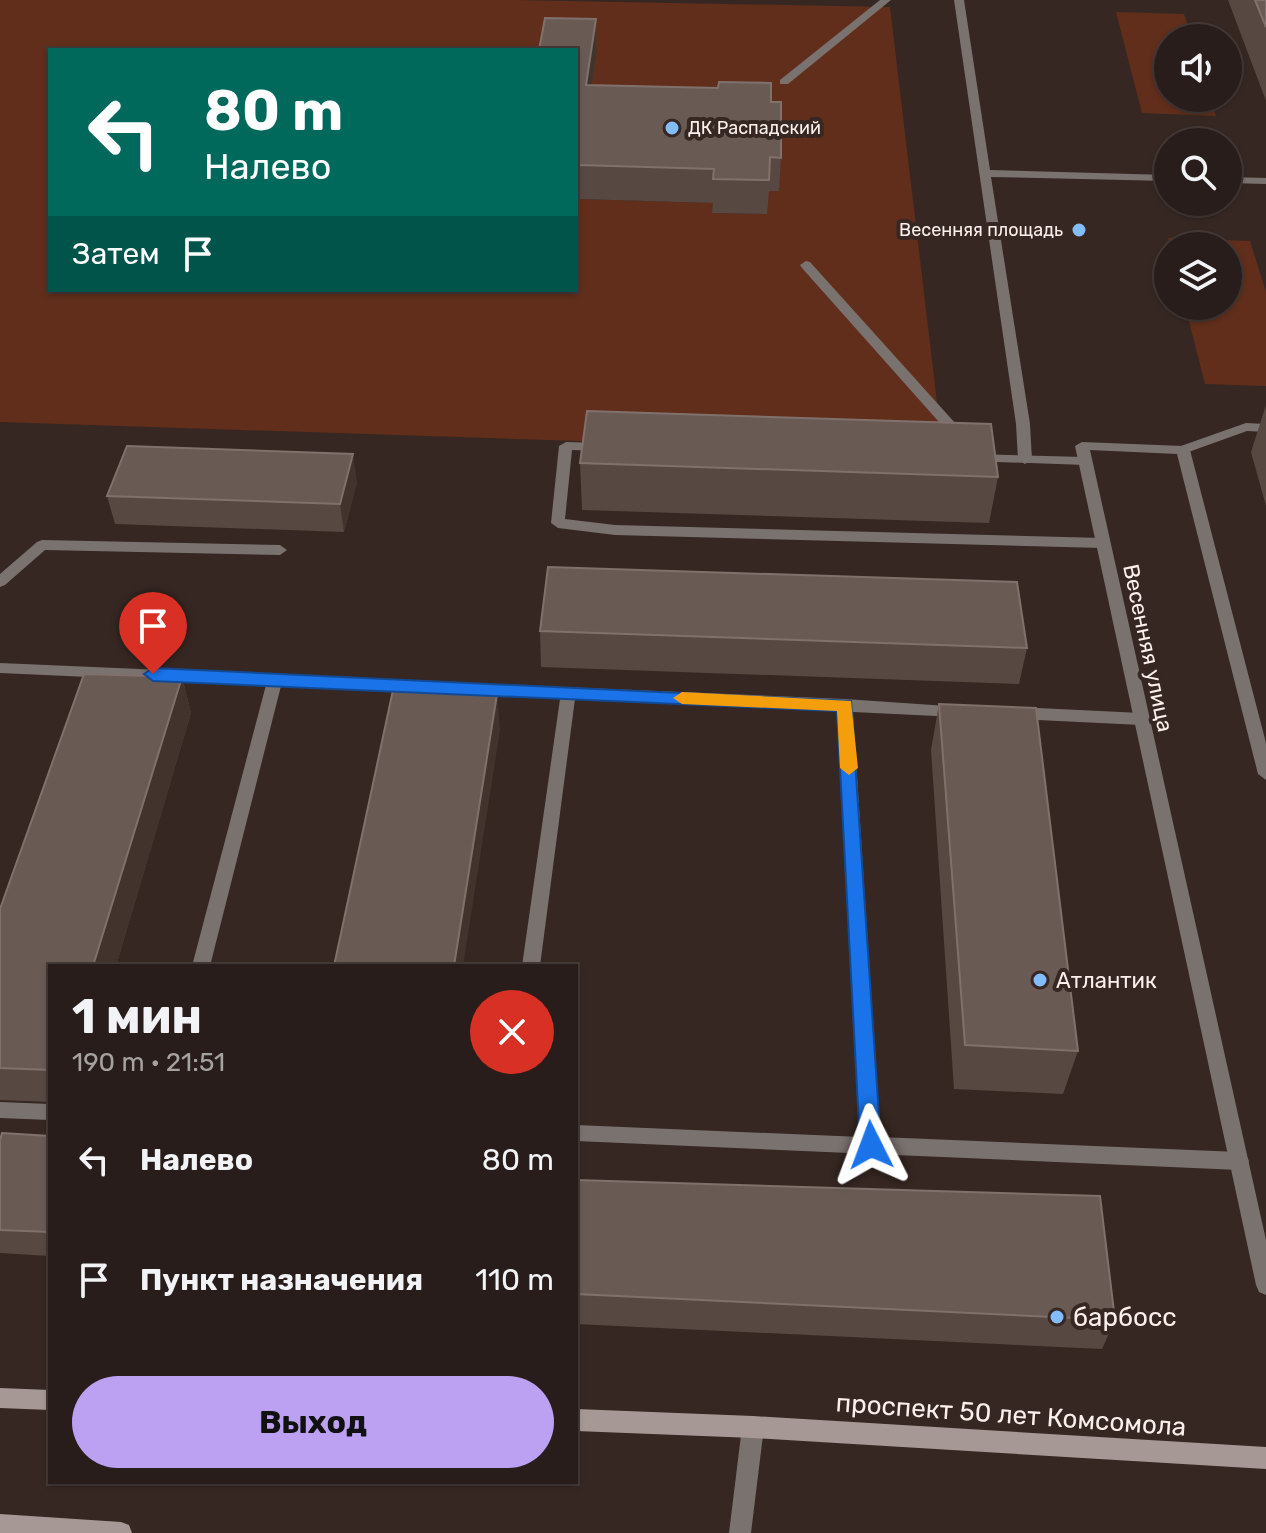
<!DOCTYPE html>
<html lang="ru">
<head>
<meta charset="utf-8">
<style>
	:root { --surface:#281d1a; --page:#302623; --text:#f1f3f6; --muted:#a5a2a2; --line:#443b39; --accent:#bca0f2 }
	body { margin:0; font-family:Rubik,sans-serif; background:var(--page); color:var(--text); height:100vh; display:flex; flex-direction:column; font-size:30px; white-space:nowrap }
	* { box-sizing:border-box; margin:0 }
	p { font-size:26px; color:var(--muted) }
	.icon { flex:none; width:44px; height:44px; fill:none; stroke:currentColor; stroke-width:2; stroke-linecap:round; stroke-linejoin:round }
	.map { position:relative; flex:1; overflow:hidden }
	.details { position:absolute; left:48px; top:964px; width:530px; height:520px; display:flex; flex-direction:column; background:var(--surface); border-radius:0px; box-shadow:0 2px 6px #0004,0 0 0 2px var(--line) }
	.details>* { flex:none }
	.hud { position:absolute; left:48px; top:48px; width:530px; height:244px; border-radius:0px; box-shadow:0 2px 6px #0004,0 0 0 2px var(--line); background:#00695c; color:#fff; overflow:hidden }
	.buttons { position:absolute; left:1154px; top:24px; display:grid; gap:16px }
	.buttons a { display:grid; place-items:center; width:88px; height:88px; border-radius:50%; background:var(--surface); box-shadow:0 2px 6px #0004,0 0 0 2px var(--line); font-size:40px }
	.pin { position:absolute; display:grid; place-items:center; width:68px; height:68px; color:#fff; margin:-82px -34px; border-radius:50% 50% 50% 0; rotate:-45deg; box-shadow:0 0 8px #0007 }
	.pin .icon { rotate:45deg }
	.me { position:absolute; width:88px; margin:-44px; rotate:357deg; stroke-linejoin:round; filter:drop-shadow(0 0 6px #0008) }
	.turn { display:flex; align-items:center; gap:28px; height:168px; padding:0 24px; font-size:36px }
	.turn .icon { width:104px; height:104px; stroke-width:2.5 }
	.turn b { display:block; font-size:56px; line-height:68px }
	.then { display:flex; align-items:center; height:76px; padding:0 24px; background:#0003; gap:16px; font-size:30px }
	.round { display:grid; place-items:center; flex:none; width:84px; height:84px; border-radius:42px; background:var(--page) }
	.head { display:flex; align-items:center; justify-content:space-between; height:136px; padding:0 24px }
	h1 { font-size:48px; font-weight:700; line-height:60px }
	.primary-button { display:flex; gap:16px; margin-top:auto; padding:16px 24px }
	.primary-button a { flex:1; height:92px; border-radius:48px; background:var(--accent); color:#111; font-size:32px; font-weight:700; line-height:92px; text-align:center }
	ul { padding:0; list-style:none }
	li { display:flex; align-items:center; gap:24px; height:120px; padding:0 24px }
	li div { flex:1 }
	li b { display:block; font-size:30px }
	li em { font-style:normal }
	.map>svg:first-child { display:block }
	.green { fill:#602e1b; fill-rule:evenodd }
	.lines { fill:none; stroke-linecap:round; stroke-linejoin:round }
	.lane { fill:#7a726f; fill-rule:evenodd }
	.street { fill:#7a726f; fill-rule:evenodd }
	.secondary { fill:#a69995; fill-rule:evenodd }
	.wall { fill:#574842 }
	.shaded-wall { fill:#43332d }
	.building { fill:#695a54; stroke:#80716c; stroke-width:2 }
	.route { fill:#1a73e8; stroke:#114b97; stroke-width:2 }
	.slow { fill:#f59e0b }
	.poi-dot { fill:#83bcfb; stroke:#362722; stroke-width:3 }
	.labels { text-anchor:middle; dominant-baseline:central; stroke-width:8; stroke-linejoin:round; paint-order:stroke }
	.far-poi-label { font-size:18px; fill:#fbf0ec; stroke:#362722; text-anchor:start }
	.street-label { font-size:22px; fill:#fbf0ec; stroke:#362722 }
	.poi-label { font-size:22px; fill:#fbf0ec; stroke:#362722; text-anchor:start }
	.near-poi-label { font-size:26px; fill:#fbf0ec; stroke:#362722; text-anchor:start }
	.near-street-label { font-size:26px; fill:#fbf0ec; stroke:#362722 }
</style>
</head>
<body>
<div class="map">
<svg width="1266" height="1533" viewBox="0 0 1266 1533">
	<rect width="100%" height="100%" fill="#362722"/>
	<path class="green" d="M0,0h515l375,7 53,446 -943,-31zM50,50h526l11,68 180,96 -54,-1v-10l-134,-4 -3,91h-526z
		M1116,12l68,2 8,24h-24v60h43l5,18 -74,-3z
		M1168,238l82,3 16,51v94l-61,-2 -20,-78h43v-60h-58z"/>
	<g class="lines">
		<path class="lane" d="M880,0h11l-103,84h-8v-4z
			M806,261l4,1 155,172v6h-10l-153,-172 -2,-3z
			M1246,423l20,1v8l-19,-1 -64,23 -7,-4 2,-3z
			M566,442l37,1 7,4 -7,4 -31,-1 -7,69 50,6 488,13 7,5 -7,5 -488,-13 -57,-7 -7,-5 8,-77z
			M974,454l111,3 7,4 -7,4 -116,-4v-6z
			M42,540l238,5 7,5 -7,5 -235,-5 -40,35 -5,2v-13l37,-32z
			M0,663l845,36 117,8 3,4 -8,6 -104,-5 27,425 359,15 7,3 3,6 -3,6 -7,3 -663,-29v-16l285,12 -23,-426 -263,-12 -35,267h-18l38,-267 -279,-13 -71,280h-18l74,-281 -266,-12z
			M1017,707l124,6 8,6 -8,6 -124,-6 -8,-6z
			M0,1102l50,2v16l-50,-2z"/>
		<path class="street" d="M954,0h10l26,170 178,5v6l-177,-4 39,247 2,36 -7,4 -7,-4 -2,-36z
			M1228,177l38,1v6l-38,-1z
			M1082,442l101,4 7,4 76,293v37l-8,-6 -81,-320 -87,-4 176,790v55l-7,-3 -3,-7 -181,-839z
			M753,1416l8,3 3,8 -13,106h-22l13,-106 3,-8z"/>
		<path class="secondary" d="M0,1388l50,2v20l-50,-2z
			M576,1409l177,7 513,31v22l-513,-31 -177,-7z
			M0,1514l121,8 8,3 3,8h-132z"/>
	</g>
	<path class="wall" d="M1228,0h38v101z
		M596,19l1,33 -5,33 179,17 10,56 -2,33h-10l-2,23 -55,-1 1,-10 -134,-4 -3,18v-167z
		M1266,405v101l-15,-54z
		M580,463l418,14 -9,46 -407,-13z
		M357,482l-13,50 -229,-8 -8,-28z
		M540,631l487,17 -8,36 -478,-17z
		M182,677l9,36 -75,253h-66v136l-50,-2v-191z
		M939,704l139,347 -15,43 -109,-5 -23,-339z
		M50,1136v120l-50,-3v-113z
		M576,1180l539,140 -13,29 -526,-25z"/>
	<path class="shaded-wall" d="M596,19l1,33 -10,66 -1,-33z
		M578,165l1,34 -3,18v-40z
		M353,454l4,28 -13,50 -4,-28z
		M182,677l9,36 -75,253h-23z
		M497,694l3,36 -37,236h-9z"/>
	<path class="building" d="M1255,0h11v27z
		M545,18l51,1 -10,66 132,3 1,-6 52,1v19h10v56l-11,-1 -1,23 -56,-1 1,-10 -136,-4 -2,12v-127h-37z
		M587,411l404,13 7,53 -418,-14z
		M127,446l226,8 -13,50 -233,-8z
		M548,567l469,15 10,66 -487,-17z
		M84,674l98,3 -89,289h-43v104l-50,-2v-159z
		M393,690l104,4 -43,272h-120z
		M939,704l97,4 42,343 -113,-6z
		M2,1133l48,3v96l-50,-2v-90z
		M576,1180l524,16 15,124 -539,-26z"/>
	<path class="route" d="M153,668l698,33 30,444 -3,7 -7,3 -8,-3 -3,-7 -23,-434 -684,-30 -9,-7z"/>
	<path class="slow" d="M682,692l169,9 7,67 -9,7 -9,-7 -3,-57 -155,-7 -9,-6z"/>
	<g class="poi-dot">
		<circle cx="672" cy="128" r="8"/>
		<circle cx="1079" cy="230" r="8"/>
		<circle cx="1040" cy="980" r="8"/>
		<circle cx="1057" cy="1317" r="8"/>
	</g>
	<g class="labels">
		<g class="far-poi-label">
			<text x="688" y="128">ДК Распадский</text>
			<text x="1063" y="230" text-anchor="end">Весенняя площадь</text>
		</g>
		<g class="street-label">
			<text transform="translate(1148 648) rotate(78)">Весенняя улица</text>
		</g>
		<g class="poi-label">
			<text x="1056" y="980">Атлантик</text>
		</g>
		<g class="near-poi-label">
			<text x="1073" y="1317">барбосс</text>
		</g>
		<g class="near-street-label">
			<text transform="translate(1011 1415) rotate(4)">проспект 50 лет Комсомола</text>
		</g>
	</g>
</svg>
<div class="buttons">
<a><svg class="icon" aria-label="sound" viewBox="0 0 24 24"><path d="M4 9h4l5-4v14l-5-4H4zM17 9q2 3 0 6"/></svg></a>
<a><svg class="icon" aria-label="search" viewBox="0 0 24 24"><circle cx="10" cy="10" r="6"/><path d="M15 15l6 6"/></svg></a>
<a><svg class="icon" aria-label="layers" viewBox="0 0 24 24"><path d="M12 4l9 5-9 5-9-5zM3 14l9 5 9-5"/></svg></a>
</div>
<div class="pin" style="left:153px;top:674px;background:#d93025"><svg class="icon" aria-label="arrive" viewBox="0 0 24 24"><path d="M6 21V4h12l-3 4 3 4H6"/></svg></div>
<svg class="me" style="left:871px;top:1145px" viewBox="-20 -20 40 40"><path d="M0-17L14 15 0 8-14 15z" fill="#1a73e8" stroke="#fff" stroke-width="4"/></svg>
<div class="hud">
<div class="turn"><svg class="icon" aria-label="left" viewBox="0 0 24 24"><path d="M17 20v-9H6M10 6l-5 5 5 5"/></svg><div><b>80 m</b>Налево</div></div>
<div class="then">Затем<svg class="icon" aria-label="arrive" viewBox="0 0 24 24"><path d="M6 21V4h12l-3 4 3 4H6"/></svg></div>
</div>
<section class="details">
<div class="head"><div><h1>1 мин</h1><p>190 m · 21:51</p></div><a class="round" style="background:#d93025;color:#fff"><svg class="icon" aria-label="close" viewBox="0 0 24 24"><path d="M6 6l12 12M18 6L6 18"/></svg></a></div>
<ul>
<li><svg class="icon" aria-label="left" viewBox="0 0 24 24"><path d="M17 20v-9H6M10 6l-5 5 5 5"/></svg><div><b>Налево</b></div><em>80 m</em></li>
<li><svg class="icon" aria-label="arrive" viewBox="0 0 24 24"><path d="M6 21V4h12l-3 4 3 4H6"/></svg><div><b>Пункт назначения</b></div><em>110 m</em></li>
</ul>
<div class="primary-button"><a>Выход</a></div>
</section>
</div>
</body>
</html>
